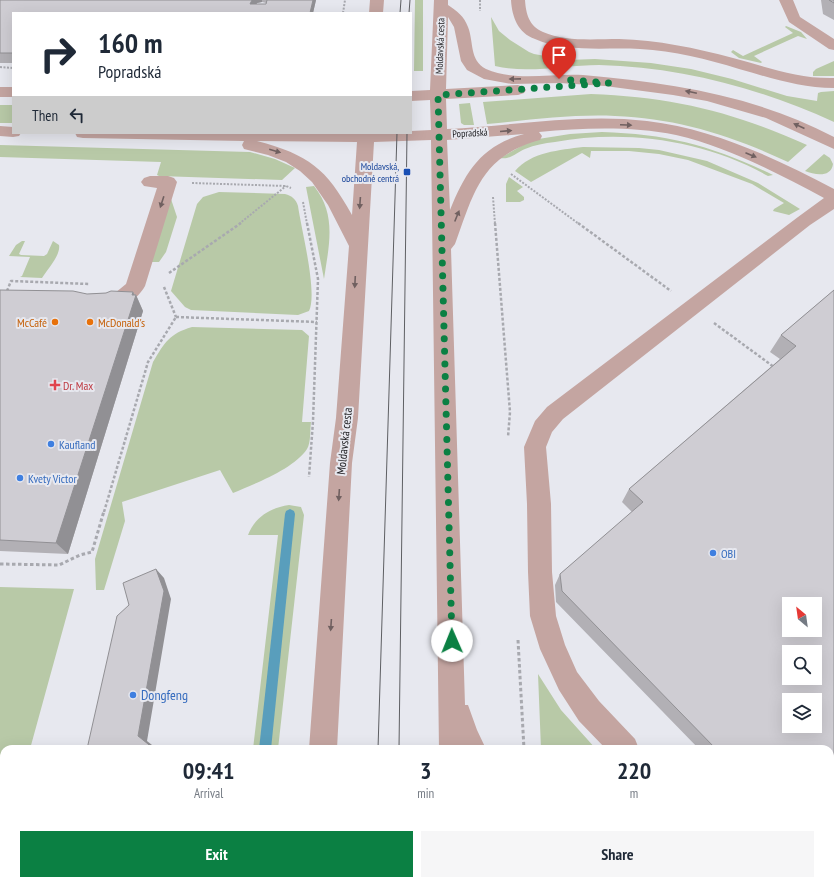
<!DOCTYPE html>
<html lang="en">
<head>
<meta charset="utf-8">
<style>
	:root { --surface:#fff; --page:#f6f6f7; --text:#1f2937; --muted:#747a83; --accent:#0b8043 }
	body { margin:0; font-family:"PT Sans Narrow",sans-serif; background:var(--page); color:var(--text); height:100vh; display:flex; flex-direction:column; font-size:15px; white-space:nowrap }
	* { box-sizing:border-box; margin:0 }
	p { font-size:13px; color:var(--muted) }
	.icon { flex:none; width:22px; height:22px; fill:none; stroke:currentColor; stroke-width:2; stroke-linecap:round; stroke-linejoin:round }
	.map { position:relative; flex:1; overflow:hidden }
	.panel { position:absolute; left:0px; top:745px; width:834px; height:140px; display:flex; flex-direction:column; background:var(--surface); border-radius:12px 12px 0 0; box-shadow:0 4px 16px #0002 }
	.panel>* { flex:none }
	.hud { position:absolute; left:12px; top:12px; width:400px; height:122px; border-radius:0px; box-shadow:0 4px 16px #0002; background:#fff; color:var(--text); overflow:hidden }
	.needle { width:26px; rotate:331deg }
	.buttons { position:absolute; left:782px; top:597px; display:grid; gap:8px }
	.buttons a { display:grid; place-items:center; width:40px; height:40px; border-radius:0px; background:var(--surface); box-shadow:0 4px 16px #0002; font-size:20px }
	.pin { position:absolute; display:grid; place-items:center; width:34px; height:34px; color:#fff; margin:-41px -17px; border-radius:50% 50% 50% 0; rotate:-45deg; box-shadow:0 0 4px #0007 }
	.pin .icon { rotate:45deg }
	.me { position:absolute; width:44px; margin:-22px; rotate:359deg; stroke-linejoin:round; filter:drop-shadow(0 0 3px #0008) }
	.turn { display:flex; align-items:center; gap:14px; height:84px; padding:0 20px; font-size:18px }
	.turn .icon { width:52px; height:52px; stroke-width:2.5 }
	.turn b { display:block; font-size:28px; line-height:34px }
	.then { display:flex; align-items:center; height:38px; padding:0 20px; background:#0003; gap:8px; font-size:15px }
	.eta { display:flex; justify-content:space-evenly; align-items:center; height:68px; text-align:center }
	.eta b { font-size:24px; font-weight:600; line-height:28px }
	.primary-button { display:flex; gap:8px; margin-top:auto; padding:8px 20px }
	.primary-button a { flex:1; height:46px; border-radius:0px; background:var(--accent); color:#fff; font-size:16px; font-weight:600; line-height:46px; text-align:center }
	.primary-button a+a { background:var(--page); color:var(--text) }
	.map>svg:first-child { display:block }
	.green { fill:#b8c9a7 }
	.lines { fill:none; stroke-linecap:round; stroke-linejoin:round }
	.stream { fill:#599ebc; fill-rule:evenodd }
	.path-far2 { stroke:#a8a9af; stroke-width:2; stroke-dasharray:2 1.5; stroke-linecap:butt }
	.path-far1 { stroke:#a8a9af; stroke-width:2.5; stroke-dasharray:3 2; stroke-linecap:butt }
	.path { stroke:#a8a9af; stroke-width:3; stroke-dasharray:3.5 2.5; stroke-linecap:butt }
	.minor { fill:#c4a5a1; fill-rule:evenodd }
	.tram { stroke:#5e5f63; stroke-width:1 }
	.wall { fill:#b2b0b5; fill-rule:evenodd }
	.shaded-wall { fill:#919094 }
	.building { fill:#cfcdd3; stroke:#919094; fill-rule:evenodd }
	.oneway { fill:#706060 }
	.route { stroke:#0b8043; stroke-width:7; stroke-dasharray:0 12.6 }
	.transit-dot { fill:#1a4fb4; stroke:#e7e8ef; stroke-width:1.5 }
	.food-dot { fill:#e8710a; stroke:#e7e8ef; stroke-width:1.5 }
	.health-dot { fill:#e0444e; stroke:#e7e8ef; stroke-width:1.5 }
	.shop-dot { fill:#3f7fe0; stroke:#e7e8ef; stroke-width:1.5 }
	.labels { text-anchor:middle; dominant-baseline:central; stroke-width:4; stroke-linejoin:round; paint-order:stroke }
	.far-street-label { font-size:10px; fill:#1c1c1f; stroke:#e7e8ef }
	.far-transit-label { font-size:10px; fill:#164399; stroke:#e7e8ef; text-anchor:end }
	.food-label { font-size:12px; fill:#c56008; stroke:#e7e8ef; text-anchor:end }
	.health-label { font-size:12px; fill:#be3a42; stroke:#e7e8ef; text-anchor:start }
	.street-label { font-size:12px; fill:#1c1c1f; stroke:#e7e8ef }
	.shop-label { font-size:12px; fill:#366cbe; stroke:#e7e8ef; text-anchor:start }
	.near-shop-label { font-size:14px; fill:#366cbe; stroke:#e7e8ef; text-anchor:start }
</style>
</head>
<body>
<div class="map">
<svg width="834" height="885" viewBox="0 0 834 885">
	<rect width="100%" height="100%" fill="#e7e8ef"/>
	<path class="green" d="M415,0h8v71h-9z
		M491,17l8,14 11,9 19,12 5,2 34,6 27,-1 56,4 40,6 41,10 55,17 30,5 1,-8 3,-1 13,-1v31c-75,-34 -153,-55 -235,-57 -34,0 -71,9 -104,1z
		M786,26l15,6 6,7 -9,-3 -44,20 8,6 -1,1 -22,-5 -8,-6 2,-2 10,6 50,-23 -8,-6z
		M834,61v15h-21v-4l3,-3z
		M591,94c81,3 143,18 216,51l-19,17c-55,-26 -112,-44 -173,-46 -42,-2 -86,4 -128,8l-4,-22z
		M470,103l4,22h-10l-3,-2 -2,-19z
		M0,105h13v18h-13z
		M602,132c66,2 111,14 171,43l-5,1c-63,-36 -143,-47 -213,-34 -11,1 -20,3 -30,7 -9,4 -15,11 -25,9l32,-18 38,-6z
		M0,145l250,7 25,7 20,9 -13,12 -123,-4 -2,-1 4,-13 -161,-5z
		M583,147l56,1 20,2 48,11 51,22 42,26 -11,6 -16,-4 1,-2 10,-6 -32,-19 -64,-24 -29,-6 -30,-3h-38l-1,7 -8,-5 -51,29 -16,-11c16,-19 45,-21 68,-24z
		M824,154l6,4 3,6c-2,14 -18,11 -28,7z
		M509,177l14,10 -6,4 7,6v3l-4,2h-14v-18z
		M314,186c23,29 15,59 10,93l-18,-92z
		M219,192l66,2c7,2 11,5 13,12 3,22 20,87 11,105l-11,4 -107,-5 -6,-3 -14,-16 26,-87 6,-7z
		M171,199l6,18 -11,35 -7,10h-10z
		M22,241h3l-6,13 2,1 23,1 3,-2 6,-13 6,4c2,10 -12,25 -17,33l-22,-1 2,-1 8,-19 -21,-1 7,-11z
		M192,327l110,3 7,6 -7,86h9c-1,7 0,21 -4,27 -13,20 -53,35 -74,44l-13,-23 -98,32 3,19 -21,69h-8l-1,-31 58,-197c12,-20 16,-28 39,-35z
		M289,505l12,2 3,8 -26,234h-25l25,-214h-30c7,-18 22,-27 41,-30z
		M0,587l74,2 -44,160h-26v93l-4,12z
		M538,674l23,36 35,39h-55z
		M642,881h74l4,4h-74z"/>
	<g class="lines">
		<path class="stream" d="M290,509l4,2 1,3 -24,235h-12l26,-235 1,-3z"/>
		<path class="path-far2" d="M480,0v11
			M343,13l2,-13
			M0,67l13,1
			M511,174l68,50
			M192,183l94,3 5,2
			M493,197l2,27
			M303,202l4,22
			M239,224l47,-38"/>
		<path class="path-far1" d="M307,223l11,56 -5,142 -4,56
			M495,223l15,189 -2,25
			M578,223l93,68
			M169,273l72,-50
			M164,287l12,30
			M7,291l4,-10 78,3
			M176,317l141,5
			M714,323l60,44
			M104,512l44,-150 28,-45"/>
		<path class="path" d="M0,564l59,1 21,-10 12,-3 12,-41
			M518,640l6,109"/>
		<path class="minor" d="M370,0h14l-1,13h-14z
			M434,0h14v5c9,6 16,11 20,22 6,15 1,33 18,42 29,13 66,4 97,6 88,8 171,20 251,62v12l-68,-31 -59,-17 -34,-6 -68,-9 -45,-3 -48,1 -28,-5 -17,-9 -6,-9 -7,-34 -6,-10 -2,72 72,-4 6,2 2,3 -2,3 -6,2 -72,4 1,30c66,-3 134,-16 200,-8 67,8 128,37 187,68v20l-24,16 -247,194 -11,13 -6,15 5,57 1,68 4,44 9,29 12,27 22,29 36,38 4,10h-33l-27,-28 -20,-31 -19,-41 -10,-33 -2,-44 -1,-68 -3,-57 11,-26 12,-14 251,-190 26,-19c-47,-25 -96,-51 -148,-63 -45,-9 -92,-7 -137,-3l3,4 -2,4c-59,16 -66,52 -85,104l-4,5 14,456h3l9,25 9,19h-47l-8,-609 -57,2 -16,276 -6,45 -15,286h-28l21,-286 6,-45 13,-172 -21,-41 -16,-23 -12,-11 -14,-9 -18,-7 -24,-6 -2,-4 2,-4 -161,-3 -6,-1 -2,-4h336v-2l20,-1 -1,-30 -19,1v-10l19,-1zM524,134c-43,12 -58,37 -74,76l-3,-70zM257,141l100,1 -5,73c-26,-47 -43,-60 -95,-74z
			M511,0h14c1,14 4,26 18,32 22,10 52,7 76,7 39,1 76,9 114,19 34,9 65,21 101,20v10c-34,0 -63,-10 -95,-19 -32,-10 -65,-18 -99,-20 -34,-2 -73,4 -105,-10 -17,-6 -23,-22 -24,-39z
			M779,0h14l7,17 34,22v11l-5,-1 -40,-27z
			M0,87h13v10h-13z
			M0,126l13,1v6h8l-2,3 -6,1 -13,-1z
			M150,176h18l6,2 3,4 -32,104c-9,16 -29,28 -48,22l-3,-5 3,-5 18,-5 11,-9 31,-96 -13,-2 -3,-4 3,-4z
			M300,881h30l-2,4h-30z
			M438,881h30v4h-30z
			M524,881h30v4h-30z
			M571,881h31l2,4h-31z
			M738,881h31l2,4h-31z"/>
		<path class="tram" d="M400,13l1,-13
			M409,13l1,-13
			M378,749l19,-616
			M399,749l8,-616
			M397,881v4
			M374,885l1,-4"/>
	</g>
	<path class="wall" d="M0,0h316l-3,13h-300v50h-13zM262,2l4,1v1h-10l1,-1z
		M821,0h13v20l-11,-6z
		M0,290l87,4 46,-2 2,3h1l7,16 -75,243 -68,-3z
		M834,290v595h-4l-3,-4h3v-132h-131l-143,-147 -1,-17 5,-11 72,-62 -10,-10 7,-13 151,-130 -10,-7 11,-17z"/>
	<path class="shaded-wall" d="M252,0h10v2l-5,1 -4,10 -3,-9z
		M313,0h3l-3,13h-3z
		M133,292l2,4 1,-1 7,16 -75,243 -12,-11z
		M156,569l8,9 7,21 -24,142 10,8h-4l-15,-13z
		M95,881h12l-4,2h-11z"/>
	<path class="building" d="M0,0h252l-2,4h16l1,-4h46l-3,13h-297v40h-13z
		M829,0h5v3z
		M0,290l73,1 14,3 19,-1 5,-2 22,1 -1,3h4l-80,248 -56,-3z
		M834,290v579l-4,-4v-116h-114l-154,-158 -2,-17 83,-72 -14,-13 167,-143 -15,-11zM789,604h26v26h-26zM789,652h26v26h-26zM789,700h26v26h-26z
		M156,569l8,22 -26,145 15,12v1h-66l30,-133 12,-11 -6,-22z
		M65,881h30l-3,2h-28z"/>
	<defs><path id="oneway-solid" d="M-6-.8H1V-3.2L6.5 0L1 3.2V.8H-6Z"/></defs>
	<g class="oneway">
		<use href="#oneway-solid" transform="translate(515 79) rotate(179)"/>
		<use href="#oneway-solid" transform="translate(691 92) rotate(-168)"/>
		<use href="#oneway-solid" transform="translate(626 125) rotate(3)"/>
		<use href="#oneway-solid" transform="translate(799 126) rotate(-156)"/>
		<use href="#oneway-solid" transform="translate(506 131) rotate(-5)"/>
		<use href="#oneway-solid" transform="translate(275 151) rotate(16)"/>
		<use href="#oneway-solid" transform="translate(751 155) rotate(23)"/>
		<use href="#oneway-solid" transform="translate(162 202) rotate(108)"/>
		<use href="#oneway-solid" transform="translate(360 203) rotate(94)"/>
		<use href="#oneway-solid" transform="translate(457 216) rotate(-68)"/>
		<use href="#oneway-solid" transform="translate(355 282) rotate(93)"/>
		<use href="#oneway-solid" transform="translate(339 495) rotate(94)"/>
		<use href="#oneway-solid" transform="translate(331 625) rotate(94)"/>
	</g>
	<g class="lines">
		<path class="route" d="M452,641l-14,-546 171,-12 -50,-4"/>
	</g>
	<rect class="transit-dot" x="403" y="168" width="8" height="8" rx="2"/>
	<g class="food-dot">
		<circle cx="55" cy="322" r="4"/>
		<circle cx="90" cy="322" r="4"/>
	</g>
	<path class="health-dot" d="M53 379h4v4h4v4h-4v4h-4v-4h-4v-4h4z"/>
	<g class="shop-dot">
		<circle cx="51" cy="444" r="4"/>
		<circle cx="20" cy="478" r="4"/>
		<circle cx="713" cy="553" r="4"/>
		<circle cx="133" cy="695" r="4"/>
	</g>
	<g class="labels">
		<g class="far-street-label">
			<text transform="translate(440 46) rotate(-88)">Moldavská cesta</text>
			<text transform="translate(470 133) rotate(-3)">Popradská</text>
		</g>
		<g class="far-transit-label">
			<text x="399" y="166">Moldavská,<tspan x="399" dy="12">obchodné centrá</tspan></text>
		</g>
		<g class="food-label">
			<text x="47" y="322">McCafé</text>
			<text x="98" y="322" text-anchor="start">McDonald's</text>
		</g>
		<g class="health-label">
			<text x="63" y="385">Dr. Max</text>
		</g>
		<g class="street-label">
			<text transform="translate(344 441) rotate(-84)">Moldavská cesta</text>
		</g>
		<g class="shop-label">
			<text x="59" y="444">Kaufland</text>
			<text x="28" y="478">Kvety Victor</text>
			<text x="721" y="553">OBI</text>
		</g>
		<g class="near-shop-label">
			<text x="141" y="695">Dongfeng</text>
		</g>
	</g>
</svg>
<div class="buttons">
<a><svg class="needle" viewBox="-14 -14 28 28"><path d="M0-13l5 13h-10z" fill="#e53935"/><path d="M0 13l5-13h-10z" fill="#747a83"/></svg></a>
<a><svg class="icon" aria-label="search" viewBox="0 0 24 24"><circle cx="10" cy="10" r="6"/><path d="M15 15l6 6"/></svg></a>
<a><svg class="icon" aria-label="layers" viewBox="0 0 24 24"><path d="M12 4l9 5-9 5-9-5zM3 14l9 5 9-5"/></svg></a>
</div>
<div class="pin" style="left:559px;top:79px;background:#d93025"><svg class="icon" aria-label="arrive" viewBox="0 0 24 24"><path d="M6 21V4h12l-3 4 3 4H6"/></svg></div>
<svg class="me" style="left:452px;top:641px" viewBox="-20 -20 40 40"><circle r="19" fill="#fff"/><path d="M0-13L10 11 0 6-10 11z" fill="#0b8043"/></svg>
<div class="hud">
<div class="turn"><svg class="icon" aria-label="right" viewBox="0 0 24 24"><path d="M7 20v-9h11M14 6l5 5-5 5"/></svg><div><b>160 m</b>Popradská</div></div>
<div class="then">Then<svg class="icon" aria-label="left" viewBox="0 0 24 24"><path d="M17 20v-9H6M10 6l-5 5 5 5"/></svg></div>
</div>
<section class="panel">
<div class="eta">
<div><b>09:41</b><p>Arrival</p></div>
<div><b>3</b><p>min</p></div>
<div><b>220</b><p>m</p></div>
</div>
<div class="primary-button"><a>Exit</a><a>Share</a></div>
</section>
</div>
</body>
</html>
